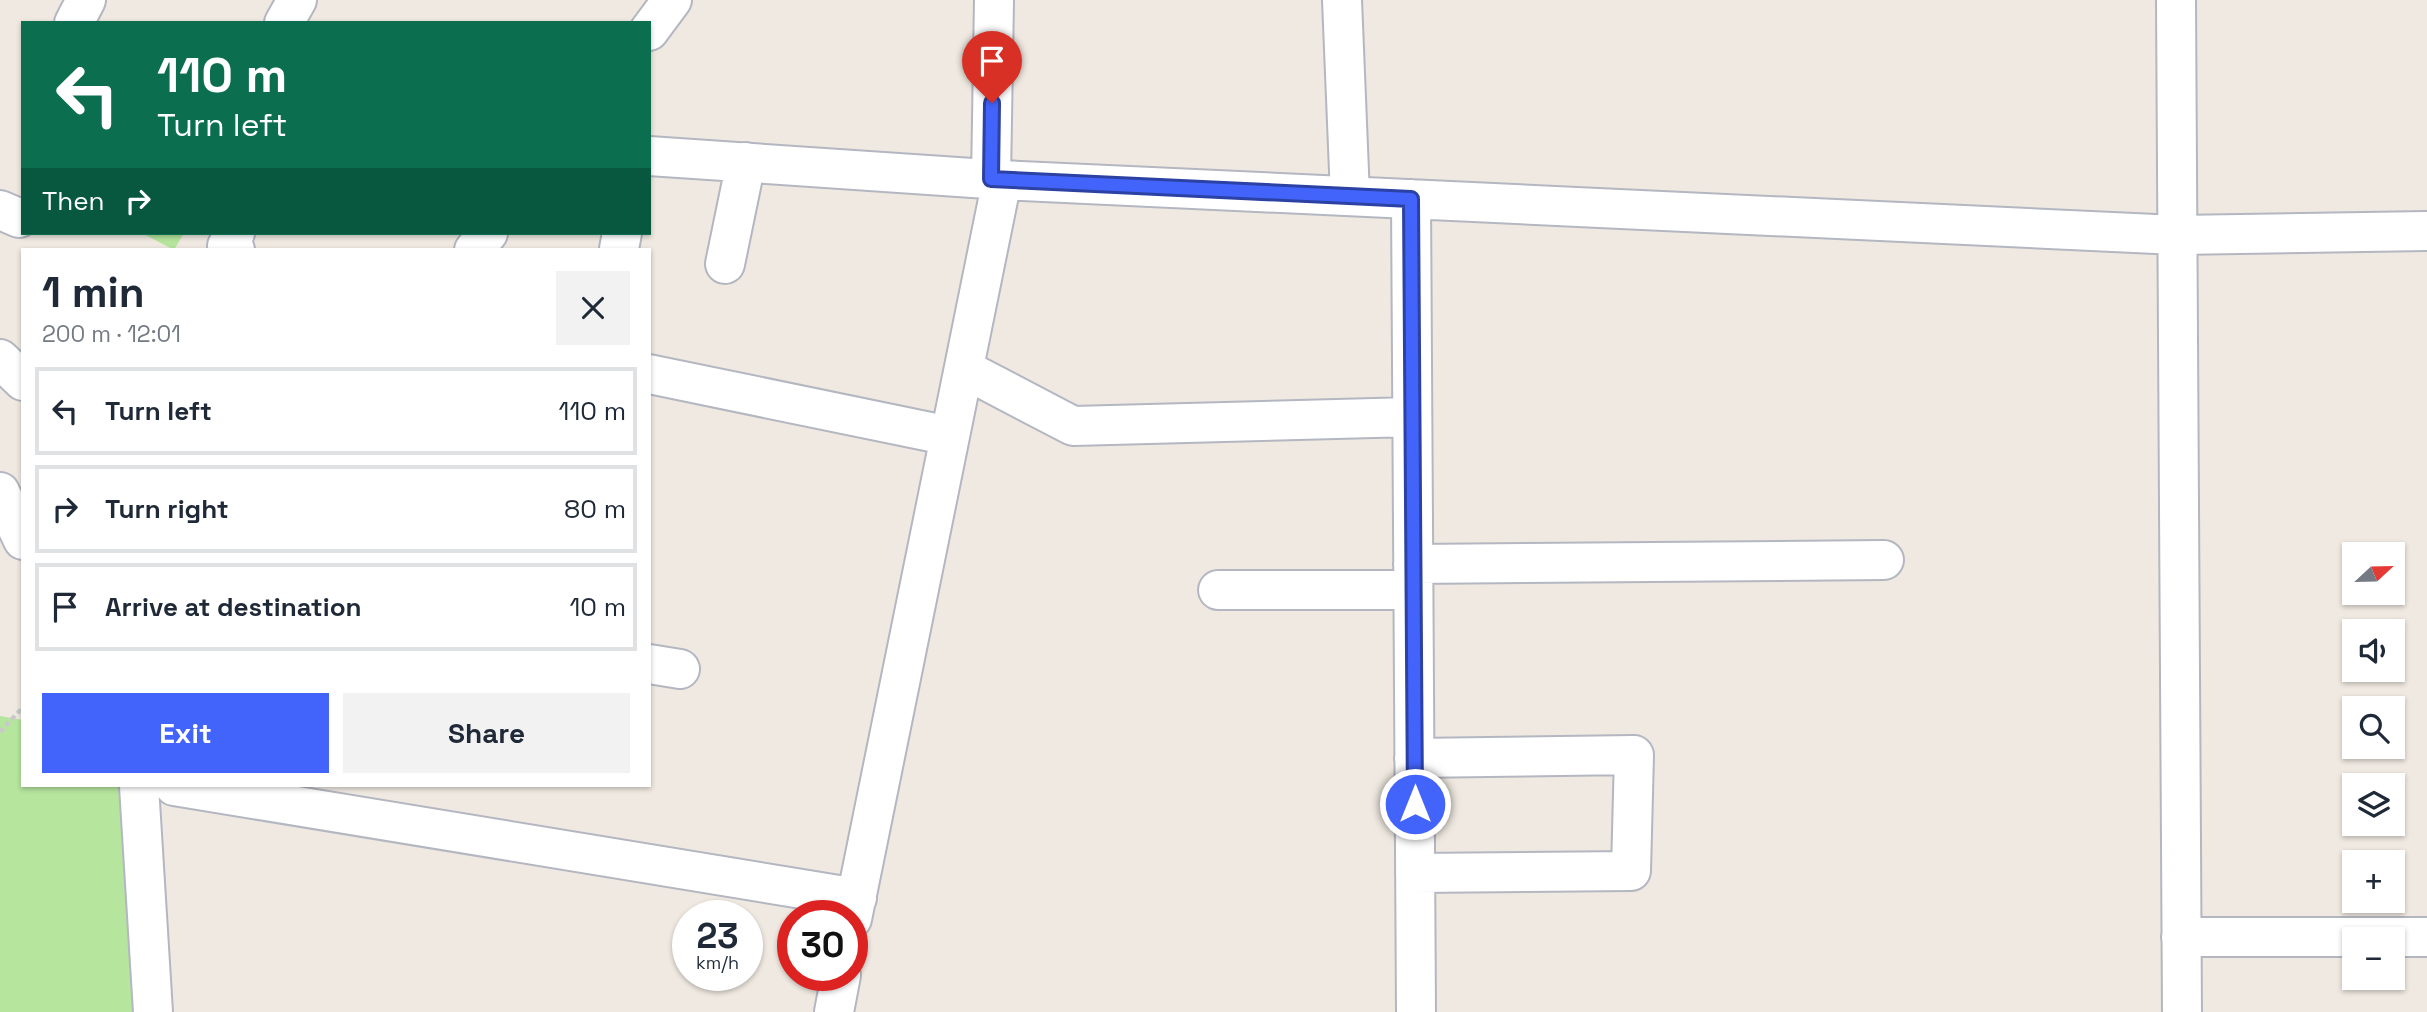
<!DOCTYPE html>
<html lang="en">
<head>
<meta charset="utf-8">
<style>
	:root { --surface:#fff; --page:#f2f2f3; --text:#1f2937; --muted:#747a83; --line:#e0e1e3; --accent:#4264fb }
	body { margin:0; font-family:"Space Grotesk",sans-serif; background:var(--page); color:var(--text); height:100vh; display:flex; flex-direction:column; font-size:26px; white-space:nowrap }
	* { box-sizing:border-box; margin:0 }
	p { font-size:23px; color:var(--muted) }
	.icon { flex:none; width:38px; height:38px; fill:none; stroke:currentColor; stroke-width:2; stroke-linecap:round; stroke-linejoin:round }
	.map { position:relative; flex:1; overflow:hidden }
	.drawer { position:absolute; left:21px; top:248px; width:630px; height:539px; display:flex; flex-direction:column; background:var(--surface); border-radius:0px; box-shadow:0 2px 5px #0004 }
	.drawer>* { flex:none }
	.top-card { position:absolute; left:21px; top:21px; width:630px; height:214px; border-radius:0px; box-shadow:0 2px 5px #0004; background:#0b6e4f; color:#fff; overflow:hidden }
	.needle { width:46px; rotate:68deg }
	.fabs { position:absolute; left:2342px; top:542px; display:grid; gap:14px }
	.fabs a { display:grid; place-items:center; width:63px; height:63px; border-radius:0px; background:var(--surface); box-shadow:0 2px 5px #0004; font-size:35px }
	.speed { position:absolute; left:672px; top:900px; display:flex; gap:14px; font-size:35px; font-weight:700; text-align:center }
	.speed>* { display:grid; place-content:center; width:91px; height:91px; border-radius:50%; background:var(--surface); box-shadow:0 2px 5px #0004; line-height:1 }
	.speed small { font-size:18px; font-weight:400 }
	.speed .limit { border:10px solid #d22; background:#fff; color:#111 }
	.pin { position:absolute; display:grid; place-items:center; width:60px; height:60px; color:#fff; margin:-72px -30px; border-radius:50% 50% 50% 0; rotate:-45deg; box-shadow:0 0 7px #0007 }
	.pin .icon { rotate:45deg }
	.me { position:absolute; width:77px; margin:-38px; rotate:0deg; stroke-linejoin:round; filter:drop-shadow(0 0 5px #0008) }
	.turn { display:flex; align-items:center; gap:24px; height:147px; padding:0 21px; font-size:32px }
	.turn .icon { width:91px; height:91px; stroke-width:2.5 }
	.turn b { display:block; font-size:49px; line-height:60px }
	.then { display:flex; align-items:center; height:66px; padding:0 21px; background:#0003; gap:14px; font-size:26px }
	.round { display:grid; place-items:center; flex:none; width:74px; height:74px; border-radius:0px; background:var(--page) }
	.summary { display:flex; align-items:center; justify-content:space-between; height:119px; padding:0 21px }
	h1 { font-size:42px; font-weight:700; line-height:52px }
	.button { display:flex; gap:14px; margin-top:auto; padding:14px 21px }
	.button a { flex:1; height:80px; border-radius:0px; background:var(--accent); color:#fff; font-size:28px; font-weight:700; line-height:80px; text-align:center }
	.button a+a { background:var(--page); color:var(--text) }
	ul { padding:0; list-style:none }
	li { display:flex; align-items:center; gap:21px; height:88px; margin:0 14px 10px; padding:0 7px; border:4px solid var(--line); border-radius:0px }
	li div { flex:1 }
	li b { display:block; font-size:26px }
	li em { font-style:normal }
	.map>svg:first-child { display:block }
	.green { fill:#b6e59e }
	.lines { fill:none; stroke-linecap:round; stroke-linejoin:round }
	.minor-casing { stroke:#b4b7c1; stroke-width:42 }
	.path { stroke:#c9c9c9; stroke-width:4.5; stroke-dasharray:5 3.5; stroke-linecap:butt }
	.minor { stroke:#fff; stroke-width:38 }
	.route-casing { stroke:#2b41a3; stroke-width:18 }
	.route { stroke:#4264fb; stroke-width:12 }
</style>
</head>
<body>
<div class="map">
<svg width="2427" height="1012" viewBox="0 0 2427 1012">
	<rect width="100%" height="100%" fill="#efe9e1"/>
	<path class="green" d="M142,233h42l-10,17z
		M0,716l23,4v66h132l10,226h-165z"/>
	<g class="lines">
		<g class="minor-casing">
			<path id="minor" d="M1342,0l8,196
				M2176,0l6,1012
				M74,23l12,-23
				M284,23l13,-23
				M649,31l23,-31
				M649,156l353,24 1175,55 250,-4
				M991,179l3,-179
				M1411,199l5,813
				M0,210l19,8
				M619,249l3,-16
				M235,250l-8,-4 8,-13
				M474,250l14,-17
				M725,264l21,-102
				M0,359l23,22
				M964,369l109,57 339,-9
				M649,374l301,62
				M0,492l23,48
				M1413,564l471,-4
				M1218,590h195
				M649,664l31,5
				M1414,758l220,-3 -3,116 -216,2
				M139,786l14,226
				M174,786l683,112
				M852,919l150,-739
				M2181,937h246
				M834,1012l7,-37"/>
		</g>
		<path class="path" d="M0,732l23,-25"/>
		<use href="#minor" class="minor"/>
	</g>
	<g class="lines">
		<g class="route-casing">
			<path id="route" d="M992,103l-1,76 420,20 4,605"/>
		</g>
		<use href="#route" class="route"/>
	</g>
</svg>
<div class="fabs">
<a><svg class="needle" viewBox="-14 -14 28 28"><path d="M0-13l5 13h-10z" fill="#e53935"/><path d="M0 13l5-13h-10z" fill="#747a83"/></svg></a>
<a><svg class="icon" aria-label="sound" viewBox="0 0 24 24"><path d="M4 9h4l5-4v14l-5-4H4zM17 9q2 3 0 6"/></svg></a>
<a><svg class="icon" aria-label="search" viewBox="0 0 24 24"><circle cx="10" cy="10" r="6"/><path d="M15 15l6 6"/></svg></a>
<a><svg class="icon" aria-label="layers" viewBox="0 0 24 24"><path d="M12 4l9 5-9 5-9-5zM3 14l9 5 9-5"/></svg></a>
<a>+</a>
<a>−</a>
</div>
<div class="speed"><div>23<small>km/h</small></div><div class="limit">30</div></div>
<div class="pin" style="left:992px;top:103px;background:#d93025"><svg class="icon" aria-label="arrive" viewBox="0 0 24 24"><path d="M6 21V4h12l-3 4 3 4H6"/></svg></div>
<svg class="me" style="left:1415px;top:804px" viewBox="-20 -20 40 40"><circle r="17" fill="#4264fb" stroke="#fff" stroke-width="3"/><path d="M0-11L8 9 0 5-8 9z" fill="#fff"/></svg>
<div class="top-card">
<div class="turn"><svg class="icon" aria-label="left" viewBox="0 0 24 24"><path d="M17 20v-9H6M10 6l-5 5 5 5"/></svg><div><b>110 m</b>Turn left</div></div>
<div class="then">Then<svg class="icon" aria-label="right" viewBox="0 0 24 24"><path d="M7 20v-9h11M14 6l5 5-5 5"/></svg></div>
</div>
<section class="drawer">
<div class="summary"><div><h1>1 min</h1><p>200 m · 12:01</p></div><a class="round"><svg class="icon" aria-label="close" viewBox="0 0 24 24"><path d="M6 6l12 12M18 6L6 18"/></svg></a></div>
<ul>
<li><svg class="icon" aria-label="left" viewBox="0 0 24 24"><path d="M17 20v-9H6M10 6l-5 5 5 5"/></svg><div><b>Turn left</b></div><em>110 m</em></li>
<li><svg class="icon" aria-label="right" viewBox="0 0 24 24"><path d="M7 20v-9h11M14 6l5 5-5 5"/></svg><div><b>Turn right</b></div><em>80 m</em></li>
<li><svg class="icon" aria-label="arrive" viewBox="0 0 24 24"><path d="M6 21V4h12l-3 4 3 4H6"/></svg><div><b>Arrive at destination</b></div><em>10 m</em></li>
</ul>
<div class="button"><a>Exit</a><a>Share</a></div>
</section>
</div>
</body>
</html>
